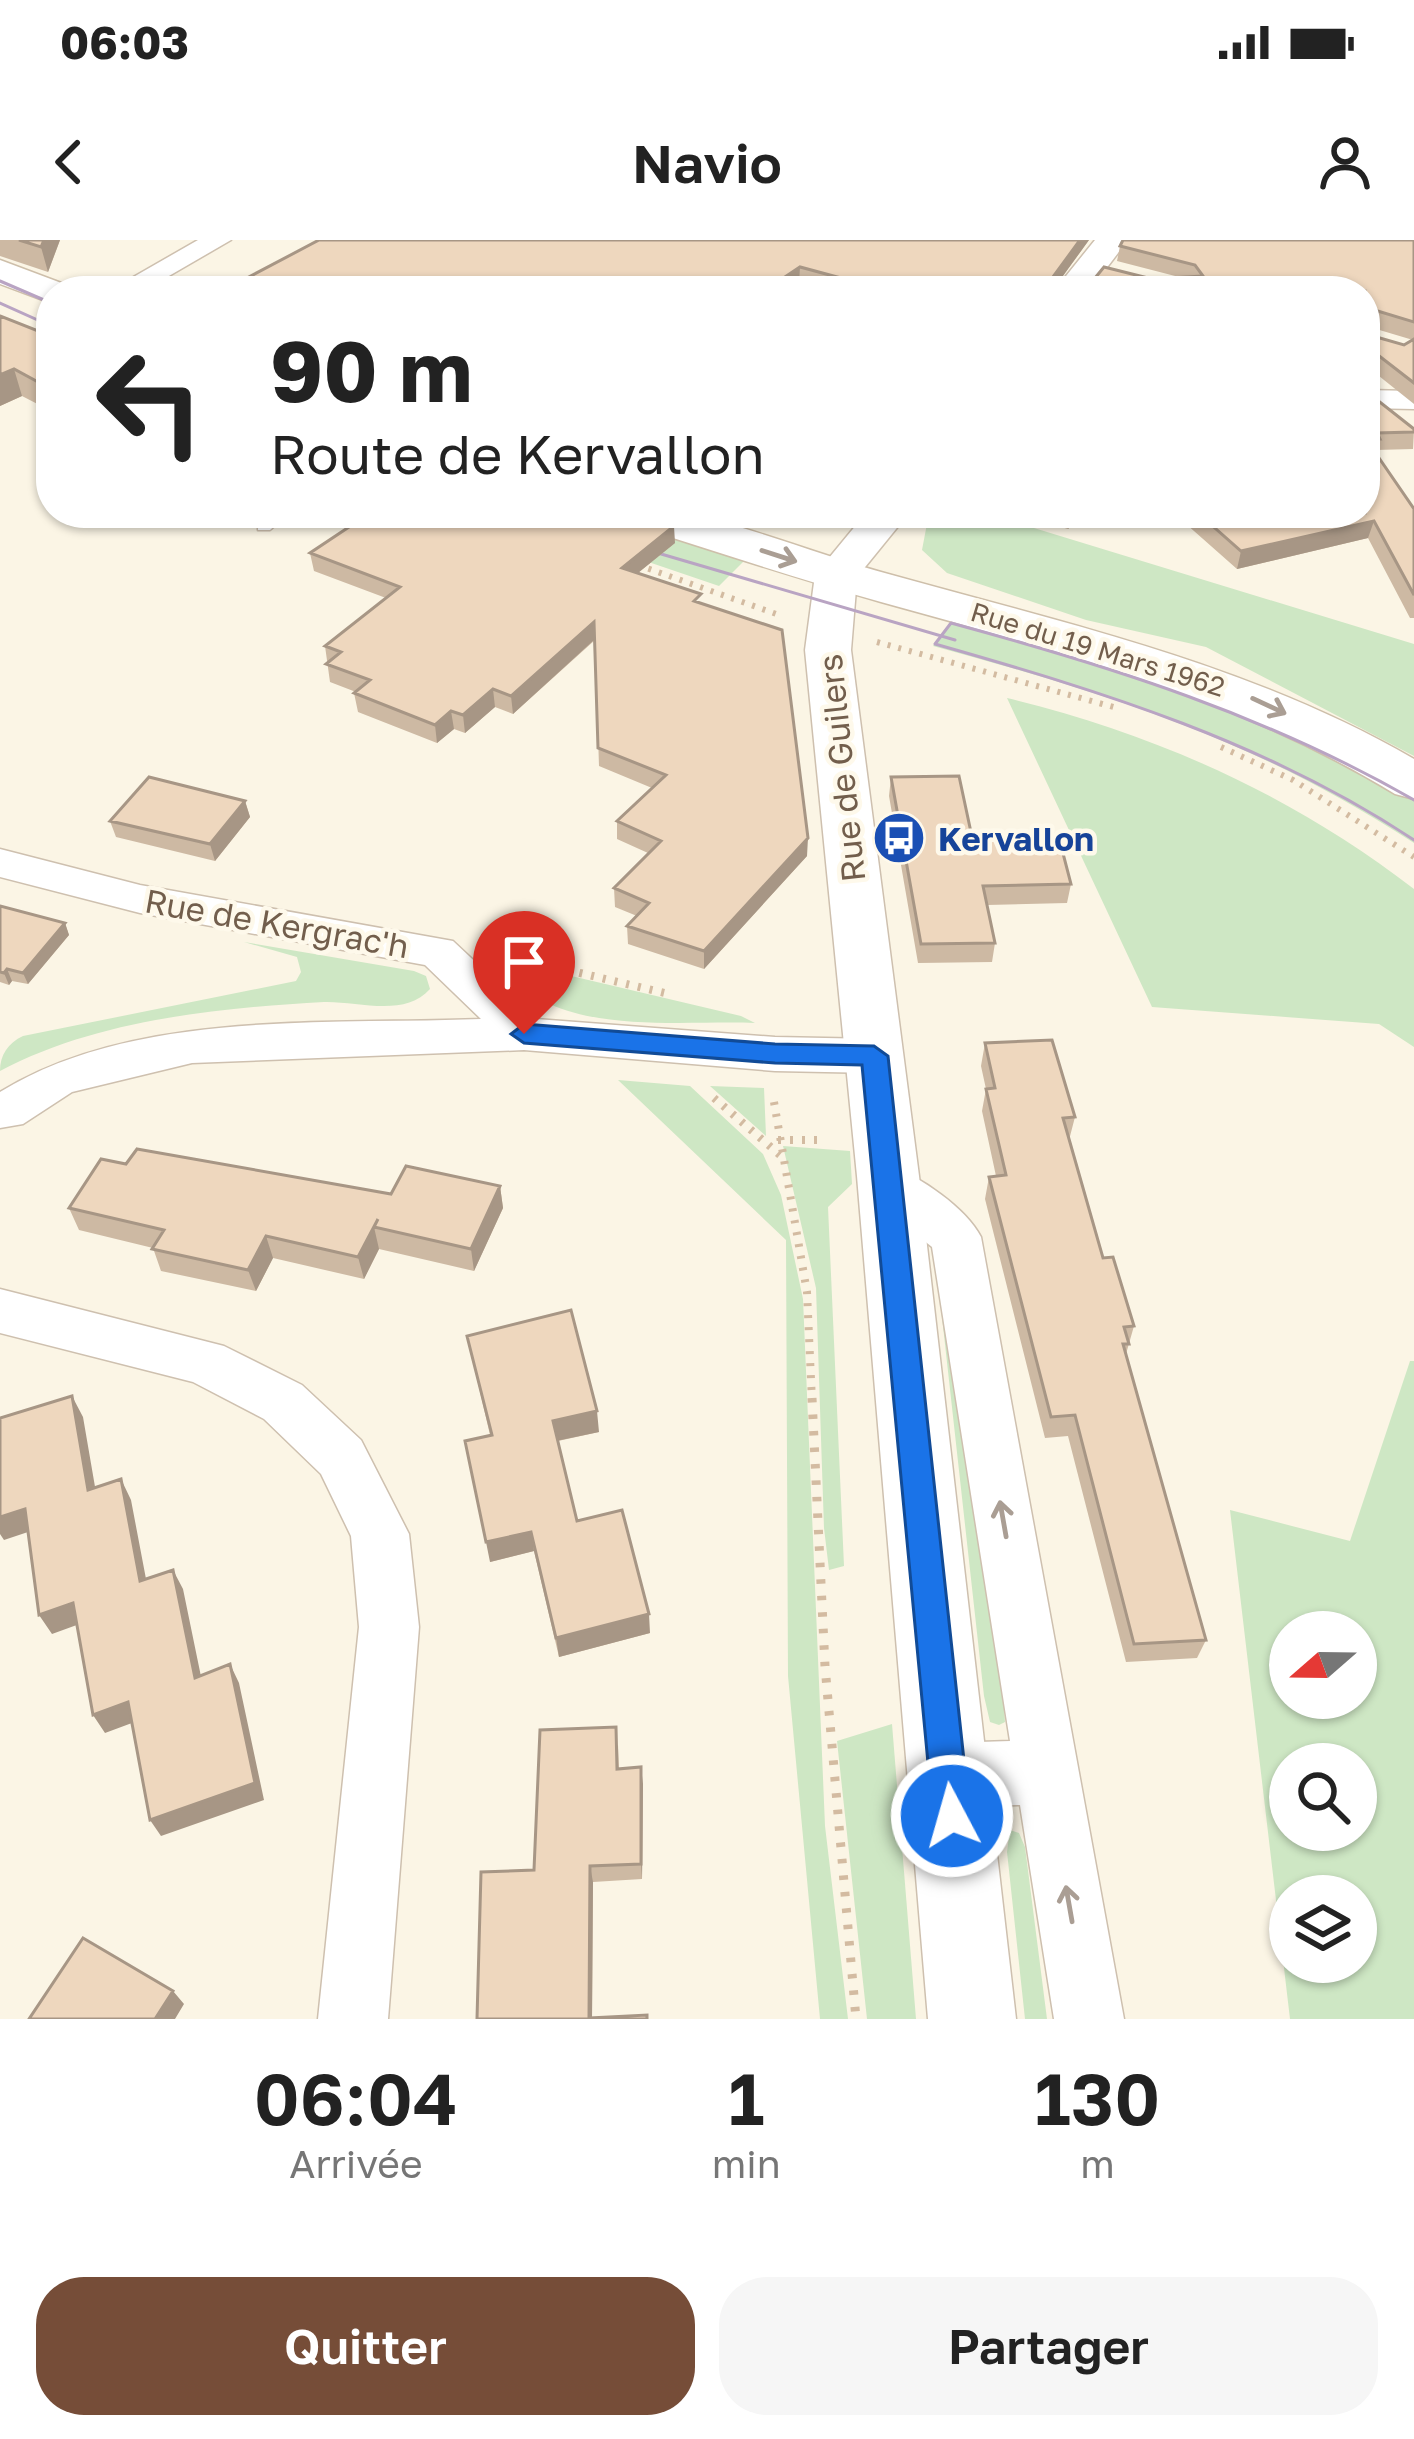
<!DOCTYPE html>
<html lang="fr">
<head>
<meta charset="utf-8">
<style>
	:root { --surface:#fff; --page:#f6f6f6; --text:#222; --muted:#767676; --accent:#764d38 }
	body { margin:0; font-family:"Golos Text",sans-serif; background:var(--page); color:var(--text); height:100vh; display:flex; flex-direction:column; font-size:45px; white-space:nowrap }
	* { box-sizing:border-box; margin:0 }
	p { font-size:39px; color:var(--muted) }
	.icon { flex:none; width:66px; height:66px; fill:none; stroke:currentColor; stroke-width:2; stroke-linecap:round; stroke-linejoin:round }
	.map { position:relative; height:1779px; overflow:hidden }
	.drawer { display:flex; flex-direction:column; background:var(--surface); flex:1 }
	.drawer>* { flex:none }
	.top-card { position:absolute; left:36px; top:36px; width:1344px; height:252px; border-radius:48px; box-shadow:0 3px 9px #0004; background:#fff; color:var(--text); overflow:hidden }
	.needle { width:78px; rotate:250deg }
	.tools { position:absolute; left:1269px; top:1371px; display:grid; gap:24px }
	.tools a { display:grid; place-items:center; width:108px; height:108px; border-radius:50%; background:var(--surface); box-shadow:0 3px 9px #0004; font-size:60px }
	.pin { position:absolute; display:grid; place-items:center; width:102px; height:102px; color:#fff; margin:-123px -51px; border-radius:50% 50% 50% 0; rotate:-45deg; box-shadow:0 0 12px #0007 }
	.pin .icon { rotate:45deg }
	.me { position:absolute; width:132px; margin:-66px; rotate:354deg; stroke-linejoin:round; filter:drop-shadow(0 0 9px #0008) }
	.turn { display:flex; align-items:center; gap:42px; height:252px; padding:0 36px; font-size:54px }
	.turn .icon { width:156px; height:156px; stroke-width:2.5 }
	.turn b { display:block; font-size:84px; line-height:102px }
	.eta { display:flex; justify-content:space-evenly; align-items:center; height:204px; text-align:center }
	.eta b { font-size:72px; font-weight:600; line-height:84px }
	.primary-button { display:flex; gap:24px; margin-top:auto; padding:24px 36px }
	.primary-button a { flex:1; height:138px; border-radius:48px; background:var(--accent); color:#fff; font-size:48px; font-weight:600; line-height:138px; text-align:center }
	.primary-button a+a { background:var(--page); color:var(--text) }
	.status { display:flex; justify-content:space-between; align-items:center; height:84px; padding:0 60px; background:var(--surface); direction:ltr }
	.status svg { height:33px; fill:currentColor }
	header { display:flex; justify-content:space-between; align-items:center; height:156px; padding:0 36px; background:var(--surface); font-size:54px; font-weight:600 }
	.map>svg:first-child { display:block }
	.green { fill:#cee7c4; fill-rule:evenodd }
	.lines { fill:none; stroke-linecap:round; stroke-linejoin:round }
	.service-casing { stroke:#cec0af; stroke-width:3 }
	.minor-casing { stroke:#cec0af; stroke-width:3 }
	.tertiary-casing { stroke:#cec0af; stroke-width:3 }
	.secondary-casing { stroke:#cebfaa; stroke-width:3 }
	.path-far2 { stroke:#d3bba1; stroke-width:6; stroke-dasharray:3 8; stroke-linecap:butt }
	.path-far1 { stroke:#d3bba1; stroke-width:8; stroke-dasharray:3 9; stroke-linecap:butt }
	.path { stroke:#d3bba1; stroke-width:9; stroke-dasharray:4.5 12; stroke-linecap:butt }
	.service { fill:#fff; fill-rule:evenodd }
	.minor { fill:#fff; fill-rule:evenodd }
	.tertiary { fill:#fff; fill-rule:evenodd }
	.secondary { fill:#fff; fill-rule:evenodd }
	.tram { stroke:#b9a4c3; stroke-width:3 }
	.wall { fill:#cdb9a3; fill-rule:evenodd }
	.shaded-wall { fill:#a79685 }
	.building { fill:#eed7be; stroke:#a79685; stroke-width:3 }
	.oneway { stroke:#aa9e94 }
	.route { fill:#1a73e8; stroke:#114b97; stroke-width:3 }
	.labels { text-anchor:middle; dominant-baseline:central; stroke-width:9; stroke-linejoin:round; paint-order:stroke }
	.far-street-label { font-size:27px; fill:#725e4c; stroke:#fef9eb }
	.street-label { font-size:33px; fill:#725e4c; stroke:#fef9eb }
	.transit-label { font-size:33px; font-weight:bold; fill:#164399; stroke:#fef9eb; text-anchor:start }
</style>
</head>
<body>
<div class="status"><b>06:03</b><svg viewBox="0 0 49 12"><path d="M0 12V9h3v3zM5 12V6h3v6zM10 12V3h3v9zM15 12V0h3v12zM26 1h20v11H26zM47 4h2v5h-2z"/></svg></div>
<header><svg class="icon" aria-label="back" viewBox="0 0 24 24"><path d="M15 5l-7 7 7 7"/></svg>Navio<svg class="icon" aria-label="person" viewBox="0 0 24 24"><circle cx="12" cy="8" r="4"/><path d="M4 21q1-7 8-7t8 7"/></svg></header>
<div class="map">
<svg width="1414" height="1779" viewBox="0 0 1414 1779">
	<rect width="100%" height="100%" fill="#fbf5e5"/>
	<path class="green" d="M504,273l124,12 116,36 -25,25z
		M929,273h56l429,131v112l-208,-109 -120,-27 -139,-47 -25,-23z
		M957,374l167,45 290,134v50c-161,-104 -298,-147 -481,-197z
		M1007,458c149,36 285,97 407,191v158l-35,-23 -227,-17z
		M244,702l170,29 12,5 4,13c-25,29 -72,12 -106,13 -107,6 -228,18 -324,69 0,-16 8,-28 23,-35l273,-55 5,-9 -4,-15z
		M512,722l229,54 14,7c-83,-3 -197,15 -255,-56z
		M618,840l72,6 73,68 18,41 22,104 22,527 23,193h-28l-32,-343 -2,-436z
		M710,846l54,2 2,48z
		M783,906l67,5 2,33 -24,23 16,359 -15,4 -5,-42 -8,-240z
		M935,1014l68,438 2,30 -6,3 -9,-3 -6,-26z
		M1410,1121h4v658h-124l-60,-509 120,31zM1290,1392h66v66h-66zM1290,1524h66v66h-66zM1290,1656h66v66h-66z
		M892,1484l24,295h-49l-30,-278z
		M1010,1590l9,3 6,14 22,172h-22l-18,-167z"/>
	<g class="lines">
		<g class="service-casing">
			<path id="service" d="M271,273h18l-19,17h-12v-8z"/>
		</g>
		<g class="minor-casing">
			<path id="minor" d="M198,0h33l-88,51h-34z
				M1365,150l49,1v18l-49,-1z
				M0,609l140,36 313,56 83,78 239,18 100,2 16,5 7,12 -7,12 -16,5 -100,-2 -251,-21 -332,13 -120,29 -49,32 -23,4v-36c134,-83 328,-67 481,-73l-56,-54 -285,-52 -140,-36z
				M889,926c31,10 77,42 92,71l143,782h-70l-34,-214 -73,2 -23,-9 -9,-23 9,-23 23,-9 63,-2 -78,-494 -60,-48 -8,-14 8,-14z
				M0,1049l224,57 78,39 59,55 48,94 10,93 -31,392h-70l41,-392 -8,-91 -30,-62 -57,-55 -71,-37 -193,-49z"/>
		</g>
		<g class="tertiary-casing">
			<path id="tertiary" d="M1095,0h33l-39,51h-35z
				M866,273h43l-52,64 -6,73 68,526 97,843h-88l-71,-843 -52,-526 10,-75z"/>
		</g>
		<g class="secondary-casing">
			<path id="secondary" d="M0,20l64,24 5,7h-18v12l-51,-19z
				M619,273c23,0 51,-4 73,1 67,16 133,43 200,61 179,50 360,90 522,184v40l-19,-5c-161,-98 -335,-142 -514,-192 -86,-24 -170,-52 -255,-79z"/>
		</g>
		<path class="path-far2" d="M638,325l144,51
			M877,402l240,66
			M1221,507l72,33 121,77"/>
		<path class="path-far1" d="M521,719l148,35
			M714,858l66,57
			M774,862l33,190 5,109
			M778,900h47"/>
		<path class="path" d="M812,1158l13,268 31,353"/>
		<use href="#service" class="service"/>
		<use href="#minor" class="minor"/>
		<use href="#tertiary" class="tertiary"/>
		<use href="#secondary" class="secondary"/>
		<path class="tram" d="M0,41l51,22
			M0,63l51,23
			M627,304l328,96
			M1414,560c-146,-84 -301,-133 -463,-177l-16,21c169,48 331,98 479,196"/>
	</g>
	<path class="wall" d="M0,0h60l-12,32 -48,-16z
		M1089,0l-37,51h-225l-28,-8 -11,8h-560v-3z
		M1414,0v164l-40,-32 -4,15 -3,1v4l47,37 -1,20 -37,1 -1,3 39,56v109h-4l-42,-80 -131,31 -60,-53 -14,-3h202v-222l-213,-12 27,-2 -62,-16 3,-15zM1366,86l47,14 -9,5 -38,-11z
		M0,77l51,19v75l-29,-15 -22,10z
		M1014,273h68l-14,16z
		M675,303l-37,30 63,31 106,252 -103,113 -76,-25 -1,-18 10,-10 -22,-9 -1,-19 34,-35 -31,-14v-18l35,-33 -53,-22 -4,-126 -82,74 -18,-7 -30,26 -11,-4 -17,14 -79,-31 -4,-19 2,-1 -26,-10 -5,-36 61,-48 -72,-27 -4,-18z
		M891,537l81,60 99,47 -4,19 -80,2 8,38 -3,19 -74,1 -29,-167z
		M245,561l5,16 -35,44 -99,-24 -6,-16z
		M0,666l65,17 4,12 -41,49 -16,-3 -3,4 -9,-3z
		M985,803l90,74 -6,23 34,118 31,68 -8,28 80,286 -9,18 -71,4 -58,-226 -23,2 -60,-239 4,-22 7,-1 -14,-65 4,-22 -5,-23z
		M126,924l265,30 109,-8 3,22 -29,63 -95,-22 -15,30 -91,-21 -17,33 -95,-20 -8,-23 -74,-18 -10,-22z
		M467,1096l132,96 -41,9 19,80 73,112 -91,24 -25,-106 -44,11v-127z
		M618,1505l1,23 24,16 -1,95 -49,3 -1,136 -115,1 57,-149z"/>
	<path class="shaded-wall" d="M44,0h16l-12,32 -7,-25z
		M1080,0h9l-37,51h-16z
		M800,27l-1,16 -11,8h-24z
		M14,129l8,27 -22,10v-31z
		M1375,130l-5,17 -5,2 1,-15z
		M1071,273h11l-14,16z
		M1374,281l-6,17 -131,31 4,-18z
		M674,286l1,17 -52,42 -1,-17z
		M594,382l1,17 -82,75 -2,-18z
		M493,449l2,18 -30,26 -2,-18z
		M451,471l3,18 -17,14 -2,-18z
		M245,561l5,16 -35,44 -5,-17z
		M808,598l-1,18 -103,113v-18z
		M65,683l4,12 -41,49 -5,-11z
		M7,729l5,12 -3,4 -5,-12z
		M500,946l3,22 -29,63 -3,-22z
		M374,987l5,22 -15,30 -6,-22z
		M266,996l7,22 -17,33 -8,-21z
		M72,1156l11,21 16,93 -11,-20z
		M597,1171l2,21 -43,9 -3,-20z
		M121,1239l10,21 19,100 -10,-19z
		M25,1269l12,20 -33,11 -4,-6v-17z
		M531,1292l3,19 -44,11 -4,-20z
		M173,1330l10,19 22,107 -10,-18z
		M73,1363l12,19 -33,12 -13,-19z
		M649,1374l1,19 -91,24 -3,-19z
		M230,1424l9,19 25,117 -103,36 -11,-16z
		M128,1462l12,18 -35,13 -12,-18z
		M641,1527l2,17 -1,95 -1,-15z
		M590,1626l3,16 -1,137h-2z
		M173,1751l11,13 -9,15h-20z"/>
	<path class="building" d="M19,0h25l-3,7z
		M319,0h761l-27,37 -17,14h-147l-89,-24 -36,24h-526l-10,-3z
		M1123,0h291v82l-43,-13 -6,5 1,20 38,11 10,-6v44l-49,-38v-54h-289l9,-12 10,-1 9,-11 48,12 51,-3 -8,-11 -75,-19z
		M0,76l51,20v53l-37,-20 -14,6z
		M1365,117l10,13 -9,4 1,18 47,37v3l-37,1 3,6h-14l48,70v86l-40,-74 -133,30 -43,-38h167z
		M370,273h264l40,13 -52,42 79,26 -7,7 88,29 26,208 -104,113 -77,-25 22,-23 -35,-15 47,-47 -44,-20 49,-46 -68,-27 -4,-126 -83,74 -18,-7 -30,26 -12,-4 -16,14 -81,-32 16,-13 -44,-16 15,-12 -16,-6 75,-59 -90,-34z
		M959,536l13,61 86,-3 13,50 -88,2 12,57 -74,1 -30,-167z
		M149,537l96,24 -35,43 -100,-23z
		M0,666l65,17 -42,50 -16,-4 -3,4 -4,-1z
		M1052,800l23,77 -12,1 40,140 10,-1 21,69 -10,1 5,17h-6l83,296 -72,4 -59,-229 -24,2 -62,-240 17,-2 -20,-86 9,-1 -10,-45z
		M137,909l254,45 15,-28 94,20 -29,63 -97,-22 4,-8 -20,38 -92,-21 -18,34 -96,-21 12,-19 -95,-22 32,-49 25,5z
		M571,1070l26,101 -44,10 24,100 45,-11 27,104 -93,24 -25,-106 -45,10 -21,-101 27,-6 -25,-99z
		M72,1156l16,94 33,-11 19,102 33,-11 22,108 35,-14 25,119 -105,37 -22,-118 -35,13 -20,-112 -34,12 -14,-106 -25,8v-99z
		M616,1487l1,42 24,-2v97l-51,2 -1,152 58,-3v4h-170l4,-147 53,-2 6,-140z
		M83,1698l90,53 -18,28h-126z"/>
	<defs><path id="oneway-shaft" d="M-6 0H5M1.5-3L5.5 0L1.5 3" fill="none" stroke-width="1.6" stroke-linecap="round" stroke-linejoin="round" transform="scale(3)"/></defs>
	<g class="oneway">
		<use href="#oneway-shaft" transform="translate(779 316) rotate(18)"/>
		<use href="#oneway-shaft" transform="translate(1269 466) rotate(25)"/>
		<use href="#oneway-shaft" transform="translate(1003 1279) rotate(-100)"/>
		<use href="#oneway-shaft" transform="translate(1069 1664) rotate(-100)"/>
	</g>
	<path class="route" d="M524,784l251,20 99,2 14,10 82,760 -5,13 -13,5 -13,-5 -6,-13 -71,-751 -87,-2 -251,-20 -13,-9z"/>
	<defs>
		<g id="bus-disc" transform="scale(2.7)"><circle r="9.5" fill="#1a4fb4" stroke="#fef9eb"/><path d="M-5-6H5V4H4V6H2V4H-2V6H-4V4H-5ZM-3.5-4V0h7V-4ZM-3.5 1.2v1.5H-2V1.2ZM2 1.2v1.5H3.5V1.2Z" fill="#fff"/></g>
	</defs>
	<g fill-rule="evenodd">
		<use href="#bus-disc" x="899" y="598"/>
	</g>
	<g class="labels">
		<g class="far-street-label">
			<text transform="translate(1098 409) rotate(17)">Rue du 19 Mars 1962</text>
		</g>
		<g class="street-label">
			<text transform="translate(841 528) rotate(-96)">Rue de Guilers</text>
			<text transform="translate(277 683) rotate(10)">Rue de Kergrac'h</text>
		</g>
		<g class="transit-label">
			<text x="938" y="598">Kervallon</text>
		</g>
	</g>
</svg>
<div class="tools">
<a><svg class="needle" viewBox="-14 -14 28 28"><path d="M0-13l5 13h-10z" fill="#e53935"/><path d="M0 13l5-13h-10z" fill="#767676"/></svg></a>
<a><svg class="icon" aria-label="search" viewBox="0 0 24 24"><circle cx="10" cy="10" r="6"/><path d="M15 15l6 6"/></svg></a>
<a><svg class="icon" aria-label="layers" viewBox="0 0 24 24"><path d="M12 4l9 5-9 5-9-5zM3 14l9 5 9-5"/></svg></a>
</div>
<div class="pin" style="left:524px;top:794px;background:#d93025"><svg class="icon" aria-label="arrive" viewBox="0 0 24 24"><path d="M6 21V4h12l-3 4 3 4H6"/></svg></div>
<svg class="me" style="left:952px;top:1576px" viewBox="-20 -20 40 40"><circle r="17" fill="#1a73e8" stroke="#fff" stroke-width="3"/><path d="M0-11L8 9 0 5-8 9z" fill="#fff"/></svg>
<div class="top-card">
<div class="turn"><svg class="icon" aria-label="left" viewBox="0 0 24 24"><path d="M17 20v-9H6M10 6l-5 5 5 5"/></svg><div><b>90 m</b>Route de Kervallon</div></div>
</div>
</div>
<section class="drawer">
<div class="eta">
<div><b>06:04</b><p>Arrivée</p></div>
<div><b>1</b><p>min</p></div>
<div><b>130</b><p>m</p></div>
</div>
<div class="primary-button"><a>Quitter</a><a>Partager</a></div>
</section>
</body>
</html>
